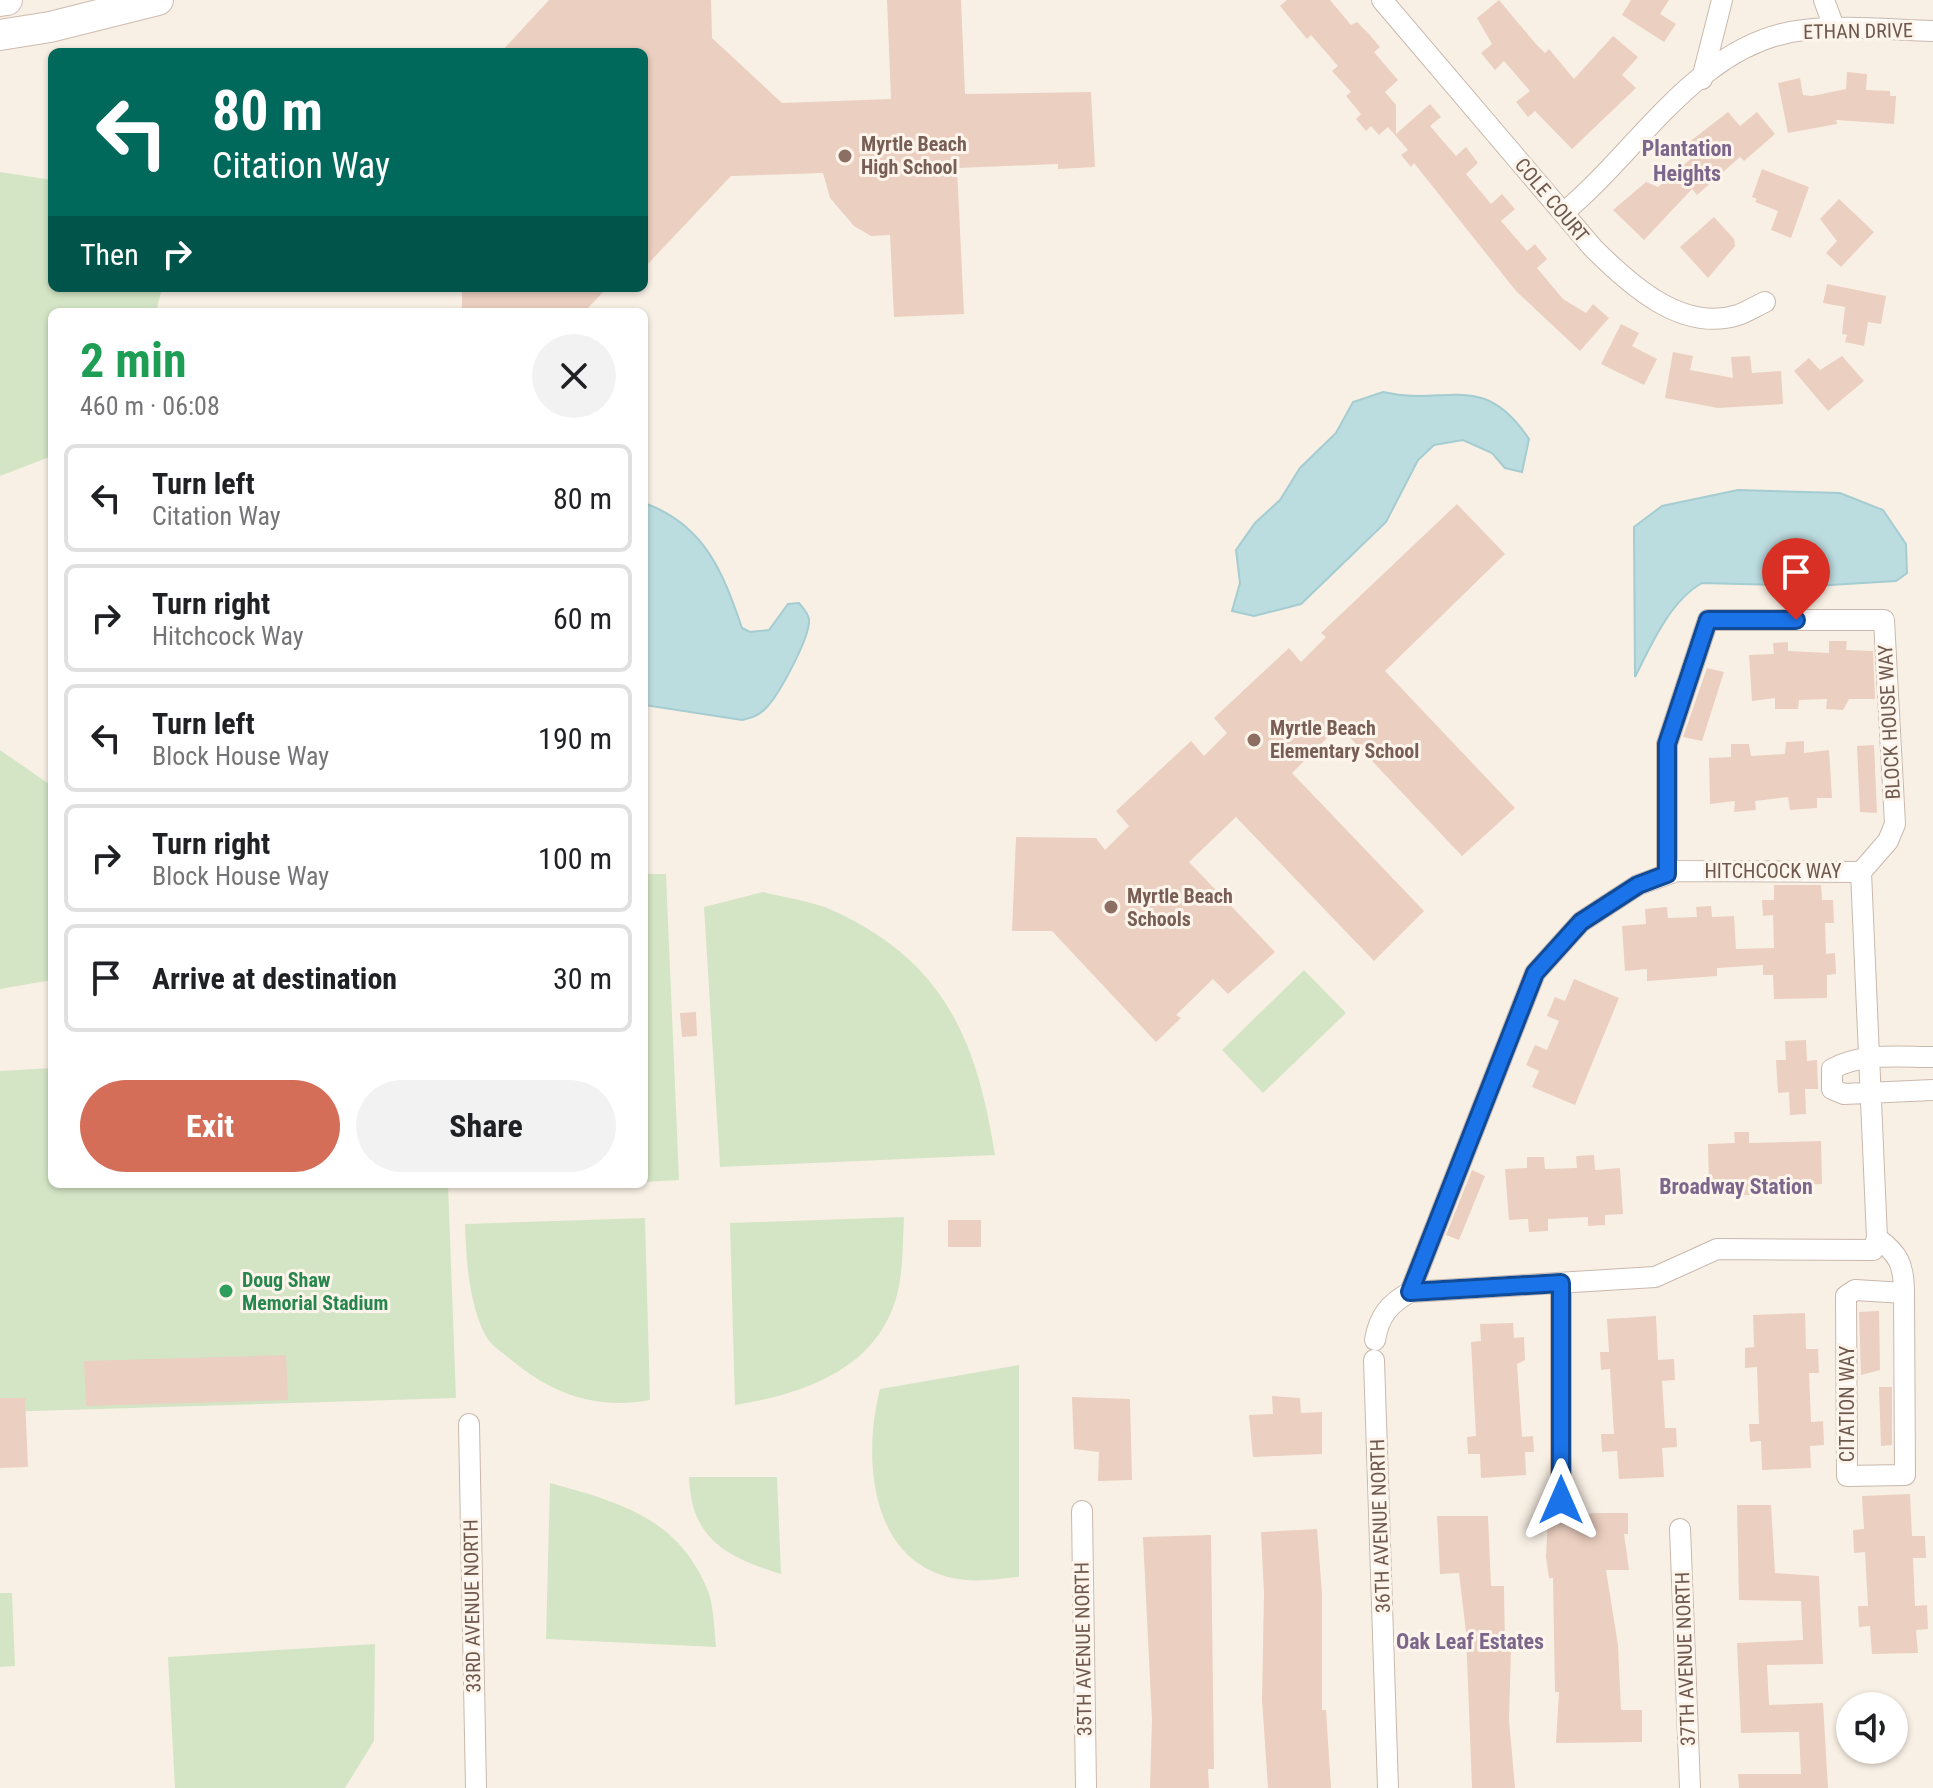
<!DOCTYPE html>
<html lang="en">
<head>
<meta charset="utf-8">
<style>
	:root { --surface:#fff; --page:#f2f2f2; --text:#202124; --muted:#757577; --line:#e0e0e0; --accent:#d56e58 }
	body { margin:0; font-family:"Roboto Condensed",sans-serif; background:var(--page); color:var(--text); height:100vh; display:flex; flex-direction:column; font-size:30px; white-space:nowrap }
	* { box-sizing:border-box; margin:0 }
	p { font-size:26px; color:var(--muted) }
	.icon { flex:none; width:44px; height:44px; fill:none; stroke:currentColor; stroke-width:2; stroke-linecap:round; stroke-linejoin:round }
	.map { position:relative; flex:1; overflow:hidden }
	.side { position:absolute; left:48px; top:308px; width:600px; height:880px; display:flex; flex-direction:column; background:var(--surface); border-radius:12px; box-shadow:0 2px 6px #0004 }
	.side>* { flex:none }
	.top-card { position:absolute; left:48px; top:48px; width:600px; height:244px; border-radius:12px; box-shadow:0 2px 6px #0004; background:#00695c; color:#fff; overflow:hidden }
	.controls { position:absolute; left:1836px; top:1692px; display:grid; gap:16px }
	.controls a { display:grid; place-items:center; width:72px; height:72px; border-radius:50%; background:var(--surface); box-shadow:0 2px 6px #0004; font-size:40px }
	.pin { position:absolute; display:grid; place-items:center; width:68px; height:68px; color:#fff; margin:-82px -34px; border-radius:50% 50% 50% 0; rotate:-45deg; box-shadow:0 0 8px #0007 }
	.pin .icon { rotate:45deg }
	.me { position:absolute; width:88px; margin:-44px; rotate:0deg; stroke-linejoin:round; filter:drop-shadow(0 0 6px #0008) }
	.turn { display:flex; align-items:center; gap:28px; height:168px; padding:0 32px; font-size:36px }
	.turn .icon { width:104px; height:104px; stroke-width:2.5 }
	.turn b { display:block; font-size:56px; line-height:68px }
	.then { display:flex; align-items:center; height:76px; padding:0 32px; background:#0003; gap:16px; font-size:30px }
	.round { display:grid; place-items:center; flex:none; width:84px; height:84px; border-radius:42px; background:var(--page) }
	.summary { display:flex; align-items:center; justify-content:space-between; height:136px; padding:0 32px }
	h1 { font-size:48px; font-weight:700; line-height:60px; color:#1e9e55 }
	.primary-button { display:flex; gap:16px; margin-top:auto; padding:16px 32px }
	.primary-button a { flex:1; height:92px; border-radius:48px; background:var(--accent); color:#fff; font-size:32px; font-weight:700; line-height:92px; text-align:center }
	.primary-button a+a { background:var(--page); color:var(--text) }
	ul { padding:0; list-style:none }
	li { display:flex; align-items:center; gap:24px; height:108px; margin:0 16px 12px; padding:0 16px; border:4px solid var(--line); border-radius:12px }
	li div { flex:1 }
	li b { display:block; font-size:30px }
	li em { font-style:normal }
	.map>svg:first-child { display:block }
	.green { fill:#d4e5c5 }
	.water { fill:#bcdde0; stroke:#a4ccd1; stroke-width:2 }
	.building { fill:#ebcfc0 }
	.lines { fill:none; stroke-linecap:round; stroke-linejoin:round }
	.minor-casing { stroke:#c9b8ad; stroke-width:22 }
	.secondary-casing { stroke:#cebaae; stroke-width:32 }
	.minor { stroke:#fff; stroke-width:20 }
	.secondary { stroke:#fff; stroke-width:30 }
	.route-casing { stroke:#114b97; stroke-width:20 }
	.route { stroke:#1a73e8; stroke-width:14 }
	.education-dot { fill:#8d6e63; stroke:#fdf5eb; stroke-width:3 }
	.leisure-dot { fill:#2e9e5b; stroke:#fdf5eb; stroke-width:3 }
	.labels { text-anchor:middle; dominant-baseline:central; stroke-width:6; stroke-linejoin:round; paint-order:stroke }
	.street-label { font-size:20px; fill:#6f584d; stroke:#fdf5eb }
	.education-label { font-size:20px; font-weight:bold; fill:#785e54; stroke:#fdf5eb; text-anchor:start }
	.leisure-label { font-size:20px; font-weight:bold; fill:#27864d; stroke:#fdf5eb; text-anchor:start }
	.neighbourhood-label { font-size:22px; font-weight:bold; fill:#7c668c; stroke:#fdf5eb }
</style>
</head>
<body>
<div class="map">
<svg width="1933" height="1788" viewBox="0 0 1933 1788">
	<rect width="100%" height="100%" fill="#f9f0e5"/>
	<path class="green" d="M0,172l52,8v108h110l-6,24h-104v144l-52,20z
		M0,750l52,36v194l-52,9z
		M644,874h22l13,306 -35,2z
		M763,892c23,6 50,9 71,19 111,51 143,130 161,244l-275,12 -16,-260z
		M1304,970l42,43 -83,80 -41,-43z
		M52,1068v116h396l8,214 -456,14v-341z
		M904,1217c-1,21 -1,43 -4,63 -13,85 -90,113 -165,125l-5,-182z
		M645,1218l5,182c-54,10 -98,-6 -140,-41 -7,-6 -18,-13 -23,-21 -18,-31 -21,-79 -22,-114z
		M1019,1365v212c-22,2 -45,6 -67,1 -84,-19 -89,-123 -72,-189z
		M689,1477h88l4,97c-55,-17 -90,-35 -92,-97z
		M550,1483c69,19 129,35 158,108 6,16 6,38 8,56l-170,-8z
		M0,1593h12l3,73 -15,1z
		M375,1644l-1,97 -29,47h-170l-7,-131z"/>
	<path class="water" d="M1383,392c64,15 99,-23 146,47l-7,33 -17,-4 -13,-15 -29,-13 -29,5 -16,15 -32,62 -85,82 -47,12 -22,-5 8,-28 -4,-33 19,-27 25,-23 20,-32 36,-35 17,-31z
		M1738,490l102,3 43,17 23,34 1,29 -11,8 -83,5 -111,-3c-32,18 -51,62 -67,94l-1,-150 28,-21z
		M644,503c60,21 79,69 98,125l8,4 19,-2 19,-26 11,-1c4,5 9,10 10,16 2,17 -31,78 -44,90 -7,7 -14,9 -23,11l-98,-15z"/>
	<path class="building" d="M549,0h162l1,38 70,65 109,-4 -4,-99h74l4,94 126,-2 4,75 -37,2v-5l-101,4 7,146 -70,3 -4,-82 -19,1 -17,-10 -24,-28 -7,-25 -92,3 -87,92v-216h-143z
		M1287,0h43l21,25 6,-3 12,12 11,13 -6,5 24,28 -13,12 11,13v29l34,-30 11,13 -11,9 26,30 10,-9 12,16 -12,11 25,30 11,-10 13,15 -14,12 26,30 8,-7 12,15 -10,9 26,31 23,14 7,-9 16,14 -29,33 -64,-60 -102,-128 -3,4 -10,-12 7,-5 -20,-23 -9,8 -8,-9 -5,5 -10,-12 5,-5 -15,-18 5,-4 -19,-21 6,-5 -27,-31 -4,4 -27,-33z
		M1499,0l36,43 10,10 4,-4 25,30 39,-43 25,21 -16,18 14,13 -64,61 -37,-38 -7,6 -12,-15 14,-11 -26,-30 -9,9 -14,-17 11,-9 -15,-26z
		M1631,0h38l-9,14 16,10 -12,18 -42,-27z
		M1847,72l20,2 -1,16 24,1v5h6l-2,28 -58,-4 1,4 -49,9 -10,-50 22,-5 3,17 9,1 34,-7z
		M1728,112l12,14 17,-14 18,22 -31,27 -4,-4 -43,38 -5,-6 -48,51 -31,-30 33,-28 12,5 35,-30 -9,-11z
		M1762,169l47,18 -18,51 -20,-8 7,-19 -23,-9 2,-3 -5,-2z
		M1839,199l35,33 -33,35 -15,-14 11,-12 -17,-22z
		M1714,217l20,22 1,7 -27,32 -28,-31z
		M1827,284l59,12 -5,28 -13,-2 -4,24 -19,-4 2,-7 -5,-1 3,-27 -22,-4z
		M462,288h145l-22,23 -79,1h-44z
		M1621,324l18,9 -7,13 25,13 -13,26 -43,-21z
		M1673,352l20,4 -3,14 43,8 -2,-21 19,-1 2,17 29,-2 2,33 -65,4 -53,-10z
		M1842,356l22,25 -36,30 -34,-40 15,-13 11,12z
		M1457,504l48,50 -120,117 130,137 -53,48 -123,-130 -47,47 132,138 -50,50 -138,-144 -47,45 86,90 -47,42 -15,-15 -37,36 5,3 -25,24 -104,-111h-40l4,-94 80,1 9,12 24,-24 -13,-15 75,-70 13,15 23,-23 -13,-15 75,-70 12,14 25,-25 -5,-4z
		M1829,641h18l-1,9 27,1 2,48h-26l-6,11 -17,-1 1,-10 -28,1 -1,9h-23v-11l-23,3 -3,-46 25,-1 -1,-11 15,-1v9l41,2z
		M1707,668l17,4 -22,69 -19,-4z
		M1804,741v12l25,-3 3,48h-15v10l-27,2 -2,-13 -33,4 1,9 -22,2 1,-11 -25,3 -1,-46 22,-1v-13h18l2,12 34,-2 1,-12z
		M1874,745l3,68 -17,-1 -3,-66z
		M1774,885h47l1,15h11l1,23h-9l1,31 9,-1 1,21 -9,1v23l-53,1 -1,-24h-10v-10l-46,3v8l-70,5v-12l-22,2 -3,-45 24,-2 -1,-15 22,-2 1,11 29,-1 -1,-10 15,-1 1,11 22,-1 2,33 38,-1 -1,-33 -10,1 -1,-16h12z
		M1574,979l45,19 -44,107 -43,-18 7,-16 -13,-6 9,-20 12,5 12,-29 -12,-5 8,-19 10,4z
		M696,1012l1,24 -15,1 -2,-24z
		M1806,1040l1,21 10,-1 1,29h-13l1,25 -16,1 -1,-23 -11,1 -2,-33h10l-1,-19z
		M1734,1132h15v11l72,-2 1,43 -21,1v9l-22,1v-10h-29v10l-26,1v-12h-15l-1,-40 27,-1z
		M1594,1155l1,15 25,-2 3,46 -18,1v10l-17,1v-9l-40,2v12l-19,1 -1,-13 -19,1 -4,-51 22,-1v-11h17l1,12 32,-1 -1,-12z
		M1472,1170l13,6 -26,64 -13,-5z
		M948,1220h33v27h-33z
		M1879,1311l1,59 -19,5 -2,-63z
		M1805,1313l1,36h12l1,24h-10l2,49 12,-1 1,24 -14,1 1,22 -49,2 -1,-29 -11,1 -1,-18h10l-2,-57 -12,1v-20l9,-1 -1,-32z
		M1656,1316l2,44 16,-1 1,21 -13,1 3,47h11l1,19 -15,1 2,29 -45,2 -2,-28 -15,1 -1,-18h13l-4,-65 -9,1 -1,-18h9l-2,-33z
		M1513,1323l1,15 10,-1 1,23 -8,4 5,73 11,-1 1,16h-9l1,23 -45,3 -1,-24h-12l-1,-17 9,-1 -5,-94 10,-1 -1,-17z
		M286,1355l2,45 -202,6 -2,-45z
		M1879,1387h13v58l-11,1z
		M1272,1396l28,2 1,15 21,-1v42l-69,3 -4,-42 24,-1z
		M1072,1397l58,2 2,81 -34,1 1,-29 -25,-3z
		M0,1398h25l3,69 -28,1z
		M1910,1494l2,42h13l1,22h-13l2,48 12,-1 1,24 -12,1 2,23 -46,1 -2,-28 -11,1 -1,-21h10l-3,-54 -11,1 -1,-23 11,-1 -2,-33z
		M1737,1505h34l4,68 44,3 4,88 -56,1 2,40 54,-2 5,85h-89l-1,-14h63l-2,-42 -58,1 -4,-90 66,-3 -2,-39 -62,-1z
		M1596,1513h32v21h-4l5,36h-23l12,75 3,65h21v32l-86,1 3,-51h-4l-2,-114h-4l-3,-21 2,-39z
		M1437,1516h51l3,70h13l1,63h6l-2,71 6,68h-43l-6,-156 -7,-59 -19,1z
		M1317,1529l5,65v116h4l5,78h-63l-6,-88 2,-106 -3,-62z
		M1211,1535l3,234h-6l1,19h-59l2,-68 -9,-183z"/>
	<g class="lines">
		<g class="minor-casing">
			<path id="minor" d="M1382,0l211,248c36,36 89,85 145,67 9,-3 18,-9 27,-13
				M1824,0l11,30
				M1702,79l20,-79
				M1563,213c75,-61 136,-172 241,-183 42,-5 87,0 129,1
				M1933,1057c-33,0 -71,-5 -101,12v20l12,5 89,-4
				M1877,1238c22,16 27,27 27,55l1,182 -58,1 -1,-180 9,-6 49,3
				M1410,1292l125,-319 46,-51 57,-37 39,-14 184,1
				M1375,1340c4,-24 14,-36 35,-48l245,-15 62,-28 156,1 4,-12 -16,-366 27,-31 7,-17 -11,-204h-176l-41,124v130
				M1374,1360l14,428
				M469,1424l7,364
				M1561,1500v-217
				M1082,1511l4,277
				M1680,1529l10,259"/>
		</g>
		<g class="secondary-casing">
			<path id="secondary" d="M0,1l7,-1
				M0,35l50,-8 108,-27"/>
		</g>
		<use href="#minor" class="minor"/>
		<use href="#secondary" class="secondary"/>
	</g>
	<g class="lines">
		<g class="route-casing">
			<path id="route" d="M1561,1500v-217l-151,9 125,-319 46,-51 57,-37 29,-11v-130l41,-124h88"/>
		</g>
		<use href="#route" class="route"/>
	</g>
	<g class="education-dot">
		<circle cx="845" cy="156" r="8"/>
		<circle cx="1254" cy="740" r="8"/>
		<circle cx="1111" cy="907" r="8"/>
	</g>
	<circle class="leisure-dot" cx="226" cy="1291" r="8"/>
	<g class="labels">
		<g class="street-label">
			<text transform="translate(1858 31) rotate(-1)">ETHAN DRIVE</text>
			<text transform="translate(1552 200) rotate(50)">COLE COURT</text>
			<text transform="translate(1889 722) rotate(-93)">BLOCK HOUSE WAY</text>
			<text x="1773" y="871">HITCHCOCK WAY</text>
			<text transform="translate(1847 1404) rotate(-90)">CITATION WAY</text>
			<text transform="translate(1380 1526) rotate(-92)">36TH AVENUE NORTH</text>
			<text transform="translate(472 1606) rotate(-91)">33RD AVENUE NORTH</text>
			<text transform="translate(1083 1649) rotate(-91)">35TH AVENUE NORTH</text>
			<text transform="translate(1685 1659) rotate(-92)">37TH AVENUE NORTH</text>
		</g>
		<g class="education-label">
			<text x="861" y="144">Myrtle Beach<tspan x="861" dy="23">High School</tspan></text>
			<text x="1270" y="728">Myrtle Beach<tspan x="1270" dy="23">Elementary School</tspan></text>
			<text x="1127" y="896">Myrtle Beach<tspan x="1127" dy="23">Schools</tspan></text>
		</g>
		<g class="leisure-label">
			<text x="242" y="1280">Doug Shaw<tspan x="242" dy="23">Memorial Stadium</tspan></text>
		</g>
		<g class="neighbourhood-label">
			<text x="1687" y="148">Plantation<tspan x="1687" dy="25">Heights</tspan></text>
			<text x="1736" y="1186">Broadway Station</text>
			<text x="1470" y="1641">Oak Leaf Estates</text>
		</g>
	</g>
</svg>
<div class="controls">
<a><svg class="icon" aria-label="sound" viewBox="0 0 24 24"><path d="M4 9h4l5-4v14l-5-4H4zM17 9q2 3 0 6"/></svg></a>
</div>
<div class="pin" style="left:1796px;top:620px;background:#d93025"><svg class="icon" aria-label="arrive" viewBox="0 0 24 24"><path d="M6 21V4h12l-3 4 3 4H6"/></svg></div>
<svg class="me" style="left:1561px;top:1500px" viewBox="-20 -20 40 40"><path d="M0-17L14 15 0 8-14 15z" fill="#1a73e8" stroke="#fff" stroke-width="4"/></svg>
<div class="top-card">
<div class="turn"><svg class="icon" aria-label="left" viewBox="0 0 24 24"><path d="M17 20v-9H6M10 6l-5 5 5 5"/></svg><div><b>80 m</b>Citation Way</div></div>
<div class="then">Then<svg class="icon" aria-label="right" viewBox="0 0 24 24"><path d="M7 20v-9h11M14 6l5 5-5 5"/></svg></div>
</div>
<section class="side">
<div class="summary"><div><h1>2 min</h1><p>460 m · 06:08</p></div><a class="round"><svg class="icon" aria-label="close" viewBox="0 0 24 24"><path d="M6 6l12 12M18 6L6 18"/></svg></a></div>
<ul>
<li><svg class="icon" aria-label="left" viewBox="0 0 24 24"><path d="M17 20v-9H6M10 6l-5 5 5 5"/></svg><div><b>Turn left</b><p>Citation Way</p></div><em>80 m</em></li>
<li><svg class="icon" aria-label="right" viewBox="0 0 24 24"><path d="M7 20v-9h11M14 6l5 5-5 5"/></svg><div><b>Turn right</b><p>Hitchcock Way</p></div><em>60 m</em></li>
<li><svg class="icon" aria-label="left" viewBox="0 0 24 24"><path d="M17 20v-9H6M10 6l-5 5 5 5"/></svg><div><b>Turn left</b><p>Block House Way</p></div><em>190 m</em></li>
<li><svg class="icon" aria-label="right" viewBox="0 0 24 24"><path d="M7 20v-9h11M14 6l5 5-5 5"/></svg><div><b>Turn right</b><p>Block House Way</p></div><em>100 m</em></li>
<li><svg class="icon" aria-label="arrive" viewBox="0 0 24 24"><path d="M6 21V4h12l-3 4 3 4H6"/></svg><div><b>Arrive at destination</b></div><em>30 m</em></li>
</ul>
<div class="primary-button"><a>Exit</a><a>Share</a></div>
</section>
</div>
</body>
</html>
